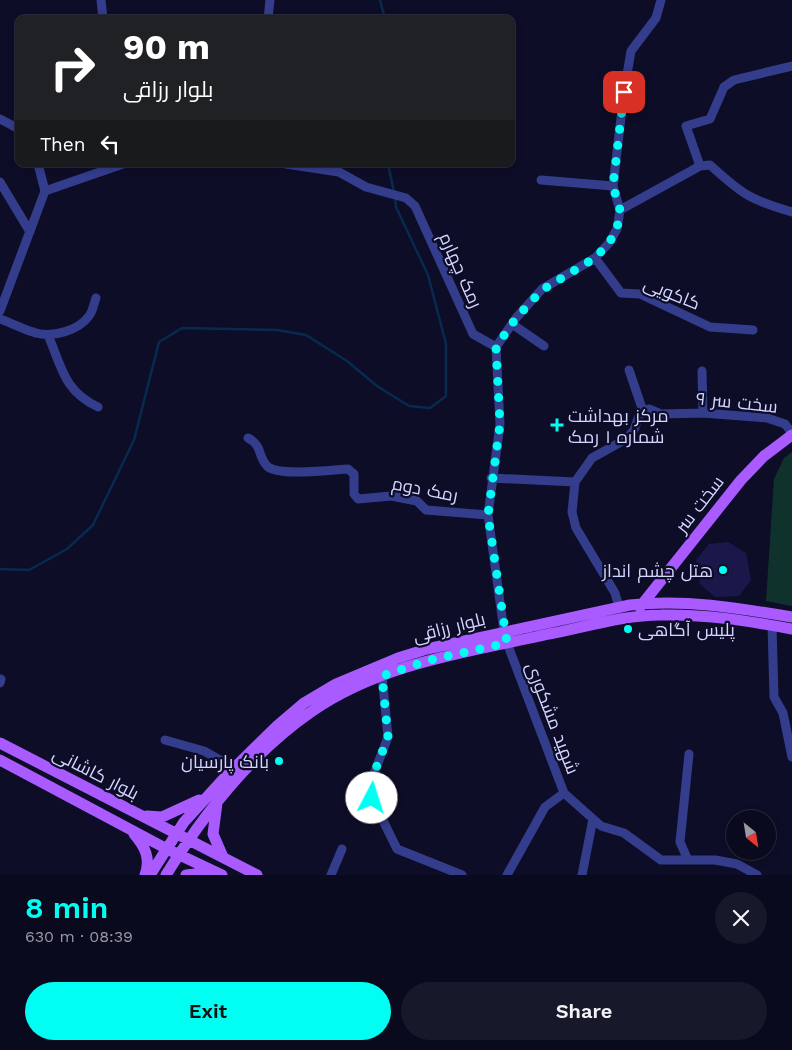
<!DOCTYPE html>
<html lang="en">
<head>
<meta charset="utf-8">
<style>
	:root { --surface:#0a0a1e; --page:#18182b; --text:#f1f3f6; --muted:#999aa4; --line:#2a2b3c; --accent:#00fff2 }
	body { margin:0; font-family:"Work Sans",Cairo,sans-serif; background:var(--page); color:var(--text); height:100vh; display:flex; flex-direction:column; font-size:19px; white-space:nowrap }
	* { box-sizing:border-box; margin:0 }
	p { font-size:16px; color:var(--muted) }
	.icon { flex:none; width:28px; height:28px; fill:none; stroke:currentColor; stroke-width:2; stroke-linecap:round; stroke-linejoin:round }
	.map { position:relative; height:875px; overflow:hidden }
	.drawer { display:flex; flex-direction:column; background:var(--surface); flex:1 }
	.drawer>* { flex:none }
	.banner { position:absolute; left:15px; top:15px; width:500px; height:152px; border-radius:10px; box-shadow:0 2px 8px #0003,0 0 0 1px var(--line); background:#202124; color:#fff; overflow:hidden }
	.needle { width:32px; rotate:150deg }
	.buttons { position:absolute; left:726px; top:810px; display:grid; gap:10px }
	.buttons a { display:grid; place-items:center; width:50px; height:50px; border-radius:50%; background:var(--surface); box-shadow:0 2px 8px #0003,0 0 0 1px var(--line); font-size:25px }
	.pin { position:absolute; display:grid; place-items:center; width:42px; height:42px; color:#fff; margin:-21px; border-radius:10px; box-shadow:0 2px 8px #0006 }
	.me { position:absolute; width:55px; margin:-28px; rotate:5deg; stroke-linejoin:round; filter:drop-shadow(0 0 4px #0008) }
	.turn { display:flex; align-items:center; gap:18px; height:105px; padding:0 25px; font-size:22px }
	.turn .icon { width:65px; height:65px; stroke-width:2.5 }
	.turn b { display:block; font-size:35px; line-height:42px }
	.then { display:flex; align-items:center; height:48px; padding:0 25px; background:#0003; gap:10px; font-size:19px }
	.round { display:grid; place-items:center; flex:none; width:52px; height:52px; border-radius:26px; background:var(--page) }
	.summary { display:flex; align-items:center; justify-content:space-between; height:85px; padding:0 25px }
	h1 { font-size:30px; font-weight:600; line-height:38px; color:var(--accent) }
	.button { display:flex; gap:10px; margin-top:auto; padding:10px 25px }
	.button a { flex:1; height:58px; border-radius:30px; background:var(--accent); color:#111; font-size:20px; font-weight:600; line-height:58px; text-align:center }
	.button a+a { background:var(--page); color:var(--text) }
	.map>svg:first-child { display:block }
	.green { fill:#0f332c }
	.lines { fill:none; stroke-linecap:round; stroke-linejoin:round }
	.stream { stroke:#072b4e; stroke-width:2.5 }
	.building { fill:#1a174b }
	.minor { stroke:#333d8c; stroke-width:9 }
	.major { stroke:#a95bff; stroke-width:11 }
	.route { stroke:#00fff2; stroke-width:9; stroke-dasharray:0 16.2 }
	.poi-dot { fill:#00fff2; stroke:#0d0d28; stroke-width:2 }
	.labels { text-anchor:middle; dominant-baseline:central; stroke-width:4.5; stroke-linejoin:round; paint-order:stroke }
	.street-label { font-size:18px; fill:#d4d6ff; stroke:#0d0d28 }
	.poi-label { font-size:18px; fill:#d4d6ff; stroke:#0d0d28; text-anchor:start }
</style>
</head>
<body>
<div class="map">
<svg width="792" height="875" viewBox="0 0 792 875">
	<rect width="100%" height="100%" fill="#0d0d28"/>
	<path class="green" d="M792,452v154l-26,-5 8,-122 10,-21z"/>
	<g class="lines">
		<path class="stream" d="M380,0l5,19
			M388,164l6,28
			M0,569l29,1 38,-21 26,-24 41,-85 25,-98 23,-14 95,2 29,5 41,26 30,25 32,20 21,2 16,-12v-52l-18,-69 -32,-68 -1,-10"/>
	</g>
	<path class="building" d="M728,542l18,11 5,27 -12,16 -24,1 -15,-13 -4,-24 13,-16z"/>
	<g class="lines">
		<path class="minor" d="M101,0l2,19
			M268,19l2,-19
			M0,119l19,10
			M38,164l7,27
			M286,164l53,8 27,15 40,11 9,8 58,128 23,13
			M700,166l-14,-40 24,-7 14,-32 10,-7 58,-14
			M541,180l72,6
			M0,182l30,50
			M620,210l80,-44 10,-1c32,29 40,35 82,47
			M595,258l26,35 19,1 70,33 43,3
			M0,311l45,-120 78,-27
			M0,319c12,4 26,12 36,14 17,5 43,-3 53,-17 4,-5 5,-13 7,-18
			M512,324l32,22
			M48,335c14,33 16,56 50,72
			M629,370l14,41
			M702,371l1,42
			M248,438c15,8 9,17 19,28 11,11 65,4 81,3l6,5v20l4,5 33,-3 26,5 9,9 62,5
			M491,478l84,4
			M619,607l-4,-14 -39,-65 -4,-16 3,-30 17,-24 34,-19 8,-9 5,-14 4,-5 6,-2 12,5 42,-1 64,5 18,6 7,9
			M772,625l2,72 9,16 9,44
			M504,631l-16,-116 12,-91 -4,-77 20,-29 26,-29 53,-31 14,-15 8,-14 3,-19 -7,-24 11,-94 7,-41 25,-33 5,-18
			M507,643l57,150 37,33 23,7 37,27h54l22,4 20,11
			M382,675l6,62 -15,39 -1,22 25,51 65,26
			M0,683l1,-4
			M165,740l39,11 30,17
			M688,860l-8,-18 9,-88
			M331,875l11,-26
			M507,875l38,-68 19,-14
			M582,875l11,-56"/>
		<path class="major" d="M640,607l101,-127 23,-24 28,-21
			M0,743l257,132
			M0,760l167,89 55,26
			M217,803l-4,31 10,23
			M147,816l15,1 37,-17
			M134,834c11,13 17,24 11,41
			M150,875l34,-53 44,-48 49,-48 27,-23 32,-19 62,-26 29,-9 203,-44c55,-6 108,3 162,12
			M166,875c37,-60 86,-122 145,-163 70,-49 157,-60 238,-78 37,-7 75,-19 112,-19 45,-1 87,6 131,14
			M186,875l26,-3"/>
	</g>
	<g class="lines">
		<path class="route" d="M372,798l1,-22 15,-39 -6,-61 48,-16 77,-17 -19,-128 12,-91 -4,-77 20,-29 26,-28 53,-32 14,-15 8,-14 3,-19 -7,-24 11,-94"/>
	</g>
	<g class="poi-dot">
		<path d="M554.5 417.5h5v5h5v5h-5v5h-5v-5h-5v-5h5z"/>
		<circle cx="723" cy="570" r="5"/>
		<circle cx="628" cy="629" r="5"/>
		<circle cx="279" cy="761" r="5"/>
	</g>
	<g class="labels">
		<g class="street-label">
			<text transform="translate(461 270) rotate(66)">رمک چهارم</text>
			<text transform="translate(672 293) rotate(22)">کاکویی</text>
			<text transform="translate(737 402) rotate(6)">سخت سر ۹</text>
			<text transform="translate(425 489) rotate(11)">رمک دوم</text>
			<text transform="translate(699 504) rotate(-52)">سخت سر</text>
			<text transform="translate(449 627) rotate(-14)">بلوار رزاقی</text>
			<text transform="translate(553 718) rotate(69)">شهید مشکوری</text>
			<text transform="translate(96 773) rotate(27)">بلوار کاشانی</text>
		</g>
		<g class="poi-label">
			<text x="568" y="415">مرکز بهداشت<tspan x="568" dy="21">شماره ۱ رمک</tspan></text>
			<text x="713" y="570" text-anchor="end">هتل چشم انداز</text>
			<text x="638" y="629">پلیس آگاهی</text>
			<text x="269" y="761" text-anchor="end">بانک پارسیان</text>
		</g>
	</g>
</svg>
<div class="buttons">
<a><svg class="needle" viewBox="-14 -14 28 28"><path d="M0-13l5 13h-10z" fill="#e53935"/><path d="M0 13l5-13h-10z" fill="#999aa4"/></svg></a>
</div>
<div class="pin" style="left:624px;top:92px;background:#d93025"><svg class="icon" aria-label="arrive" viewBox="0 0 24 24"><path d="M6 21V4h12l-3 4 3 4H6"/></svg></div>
<svg class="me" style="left:372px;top:798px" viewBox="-20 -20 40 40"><circle r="19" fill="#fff"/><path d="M0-13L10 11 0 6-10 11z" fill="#00fff2"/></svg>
<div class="banner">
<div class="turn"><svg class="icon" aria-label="right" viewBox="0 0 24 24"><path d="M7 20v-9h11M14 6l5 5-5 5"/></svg><div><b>90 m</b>بلوار رزاقی</div></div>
<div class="then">Then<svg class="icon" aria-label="left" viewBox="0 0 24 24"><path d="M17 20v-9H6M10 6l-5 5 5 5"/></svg></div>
</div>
</div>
<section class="drawer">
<div class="summary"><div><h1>8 min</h1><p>630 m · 08:39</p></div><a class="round"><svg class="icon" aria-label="close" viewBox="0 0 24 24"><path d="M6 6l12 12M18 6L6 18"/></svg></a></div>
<div class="button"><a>Exit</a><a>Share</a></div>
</section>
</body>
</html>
